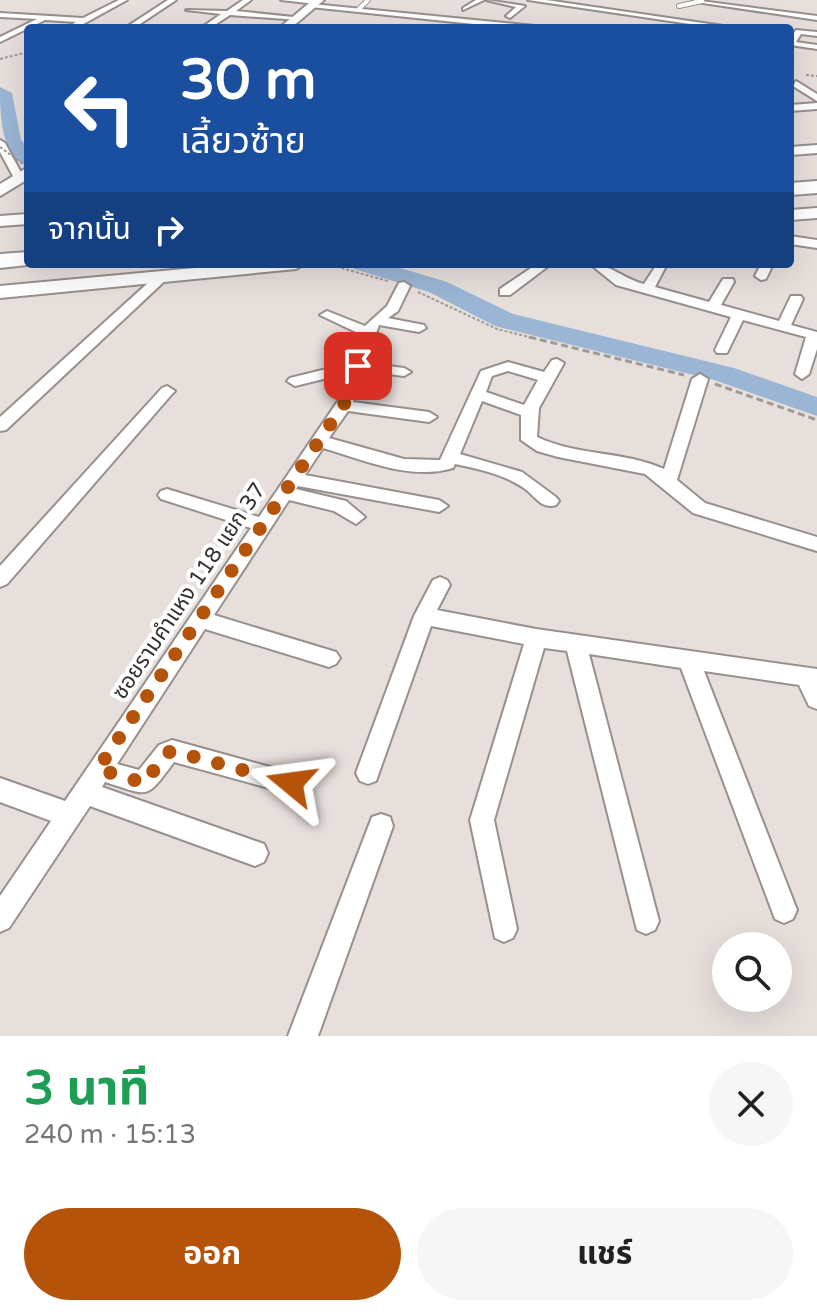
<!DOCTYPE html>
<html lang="th">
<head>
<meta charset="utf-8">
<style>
	:root { --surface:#fff; --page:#f6f6f6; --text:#222; --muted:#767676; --accent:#b45309 }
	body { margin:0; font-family:"Varela Round","Noto Sans Thai",sans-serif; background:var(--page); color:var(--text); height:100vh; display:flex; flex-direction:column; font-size:30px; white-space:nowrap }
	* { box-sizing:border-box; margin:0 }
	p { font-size:26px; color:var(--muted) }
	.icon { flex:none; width:44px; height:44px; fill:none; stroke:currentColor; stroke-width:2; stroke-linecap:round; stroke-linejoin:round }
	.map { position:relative; height:1036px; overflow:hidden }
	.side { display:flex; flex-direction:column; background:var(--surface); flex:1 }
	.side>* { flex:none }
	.hud { position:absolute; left:24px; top:24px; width:770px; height:244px; border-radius:8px; box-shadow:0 8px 32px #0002; background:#1a4fa0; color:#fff; overflow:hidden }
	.tools { position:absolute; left:712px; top:932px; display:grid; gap:16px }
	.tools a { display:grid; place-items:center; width:80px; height:80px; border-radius:50%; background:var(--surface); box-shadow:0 8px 32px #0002; font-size:40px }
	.pin { position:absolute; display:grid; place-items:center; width:68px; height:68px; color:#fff; margin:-34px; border-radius:16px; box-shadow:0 4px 12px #0006 }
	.me { position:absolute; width:88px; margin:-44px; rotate:286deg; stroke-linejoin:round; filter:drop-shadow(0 0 6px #0008) }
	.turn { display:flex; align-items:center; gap:28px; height:168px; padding:0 24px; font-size:36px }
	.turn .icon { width:104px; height:104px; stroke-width:2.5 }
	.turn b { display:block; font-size:56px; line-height:68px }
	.then { display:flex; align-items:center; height:76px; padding:0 24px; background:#0003; gap:16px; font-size:30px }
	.round { display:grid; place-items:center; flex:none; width:84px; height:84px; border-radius:42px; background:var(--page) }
	.headline { display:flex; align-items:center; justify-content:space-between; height:136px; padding:0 24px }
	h1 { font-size:48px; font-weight:700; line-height:60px; color:#1e9e55 }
	.cta { display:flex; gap:16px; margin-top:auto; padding:16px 24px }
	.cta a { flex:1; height:92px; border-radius:48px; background:var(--accent); color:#fff; font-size:32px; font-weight:700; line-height:92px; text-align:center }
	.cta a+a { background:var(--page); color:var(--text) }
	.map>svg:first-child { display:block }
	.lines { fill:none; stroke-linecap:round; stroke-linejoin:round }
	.river { fill:#9bb6d5; fill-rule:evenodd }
	.lane-casing { stroke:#97908d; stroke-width:6 }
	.street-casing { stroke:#97908d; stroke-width:4 }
	.secondary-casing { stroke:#97908d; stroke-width:4 }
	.highway-casing { stroke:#97908d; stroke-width:4 }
	.path-far1 { stroke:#9f9997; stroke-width:2; stroke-dasharray:3 2; stroke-linecap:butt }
	.path { stroke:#9f9997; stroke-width:3; stroke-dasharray:7 4; stroke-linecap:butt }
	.lane { stroke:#fff; stroke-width:4 }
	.street { fill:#fff; fill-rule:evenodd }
	.secondary { fill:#fff; fill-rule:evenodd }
	.highway { fill:#fff; fill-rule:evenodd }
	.path-bridge { stroke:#9f9997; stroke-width:2; stroke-dasharray:3 2; stroke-linecap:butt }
	.route { stroke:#b45309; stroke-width:14; stroke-dasharray:0 25.2 }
	.labels { text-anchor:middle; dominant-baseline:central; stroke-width:8; stroke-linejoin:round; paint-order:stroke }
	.street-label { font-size:22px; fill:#343130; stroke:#fff }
</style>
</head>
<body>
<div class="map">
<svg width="817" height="1036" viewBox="0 0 817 1036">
	<rect width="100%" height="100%" fill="#e7dfdc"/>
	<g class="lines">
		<path class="river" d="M0,87l12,6 9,47 7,8v18c-28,-8 -28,-54 -28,-79z
			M350,264h37l60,18 66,32 221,54 83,29v19l-103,-36 -219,-54 -66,-34 -75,-23z"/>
		<g class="lane-casing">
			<path id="lane" d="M679,6l23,-5
				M358,10l10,-10"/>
		</g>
		<g class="street-casing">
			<path id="street" d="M119,0h8l-51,28 -7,-2 7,-4 -31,-2 -45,22v-5l37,-18 -37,-2v-4l83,5z
				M168,0h8l-42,28h-9z
				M243,0h8l-15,11 67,7 -4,2 -69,-5 -20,13h-9l20,-14 -35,-4 41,1z
				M281,0h35l3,2 -3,2z
				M476,0h8l-21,10v-2z
				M486,0l39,6 -15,12 -4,-2 10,-9z
				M528,0h18l191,28h-20z
				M693,0l124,16v4l-121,-18z
				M312,4l223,22 4,2h-26l-203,-21z
				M796,30l21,2v4l-16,-2 -5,8 21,3v4l-27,-4v-6z
				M796,81l21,13v7l-24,-15z
				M817,103v6l-27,2v-6z
				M0,140l5,3 19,35 -1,2 -9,-2 -14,-26z
				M790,236l27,4v8l-27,-4z
				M537,264h14l-41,31h-10v-6z
				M590,264c20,0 34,15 54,20l13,-20h10l-12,23 54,15 14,-23h10l1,3 -13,23 58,16 12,-25h10l2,3 -12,26 26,7v17l-8,25 -7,5 -7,-5 11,-37 -63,-17 -16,33h-10l-2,-3 16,-33 -115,-32z
				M761,264h12l-7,15 -5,1 -6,-4z
				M160,272l11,3 -165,155 -6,1v-14z
				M404,282l6,4 -12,25 -10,7 36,7 2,3 -7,4 -40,-7 -13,38 38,5 7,4 -7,4 -40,-5 -11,31 76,10 8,5 -8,5 -81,-11 -19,27 75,21 36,1 41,-89 27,-9 36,10 8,-12 5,-1 7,4 -25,45 -2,29c40,19 87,14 127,32l28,-90 8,-5 8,5 -31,101 28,23 112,34v14l-124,-38 -48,-39 -87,-17 -21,-6 -16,-11v-25l-39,-14 -22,53 62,18 34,25 3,4 -3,4c-14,5 -21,-9 -32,-17 -21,-14 -45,-19 -69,-24l-2,4c-42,13 -89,-8 -130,-20l-18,27 134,25 9,6 -9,6 -141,-26 -2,3 50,12 19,16 -9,7 -22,-13 -45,-11 -75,115 122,37 4,6 -4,6 -7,3 -124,-38 -88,135 22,6 20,-25 13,-5 127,35 4,8 -4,8 -8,3 -117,-32c-29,39 -24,34 -69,20l-3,5 162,57 4,9 -4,9 -9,4 -165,-60 -81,122 -9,4v-36l51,-75 -51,-19v-24l65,23 186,-273 -90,-29 -3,-4 3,-4 6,-2 92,28 81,-119 8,-25 -53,13 -8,-5 3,-3 61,-15 9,-29 -40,-19 7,-4 38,15 22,-20 12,-23zM508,371l30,9 -14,25 -38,-13 6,-16z
				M167,386l8,5 -3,3 -165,190 -7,3v-21l162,-178z
				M440,577l7,3 3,5 -13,25 99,19 281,40v40l-8,-3 -10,-21 -95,-14 93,239 -4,9 -9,4 -9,-4 -94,-251 -92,-14 70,267 -4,9 -9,4 -9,-4 -70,-279 -23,-3 -50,172 23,109 -4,9 -9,4 -9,-4 -25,-118 54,-176 -93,-18 -55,155 -8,3 -8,-3 -4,-8 58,-157 19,-36z
				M381,814l9,3 3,9 -75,210h-30l84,-219z"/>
		</g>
		<g class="secondary-casing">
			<path id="secondary" d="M313,0h11l-33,28h-12z
				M817,145v8l-27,2v-8z
				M28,167v12l-28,17v-12z
				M817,208v10l-27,2v-10z
				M28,214v10l-28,2v-10z
				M238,264h67l-9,5 -296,29v-12z"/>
		</g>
		<g class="highway-casing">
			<path id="highway" d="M817,181v12l-27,2v-12z
				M28,252v12h8l-36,4v-14z"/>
		</g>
		<path class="path-far1" d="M0,59l28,-7
			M806,75l11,1
			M327,264l61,17
			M418,292l79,37 40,10"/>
		<path class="path" d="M529,337l155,38
			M715,384l102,36"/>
		<use href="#lane" class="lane"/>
		<use href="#street" class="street"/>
		<use href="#secondary" class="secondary"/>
		<use href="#highway" class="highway"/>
		<path class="path-bridge" d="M0,147l28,21"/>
	</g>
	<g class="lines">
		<path class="route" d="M291,783l-119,-32 -5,2 -23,30 -46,-14 250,-371 10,-32"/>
	</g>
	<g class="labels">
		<g class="street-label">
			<text transform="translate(189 591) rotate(-56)">ซอยรามคำแหง 118 แยก 37</text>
		</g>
	</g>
</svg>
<div class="tools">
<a><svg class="icon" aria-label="search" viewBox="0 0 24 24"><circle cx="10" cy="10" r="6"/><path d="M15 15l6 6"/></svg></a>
</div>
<div class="pin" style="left:358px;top:366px;background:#d93025"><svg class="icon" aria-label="arrive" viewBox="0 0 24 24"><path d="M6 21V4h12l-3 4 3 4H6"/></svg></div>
<svg class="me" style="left:291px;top:783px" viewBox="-20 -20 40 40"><path d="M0-17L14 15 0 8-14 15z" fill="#b45309" stroke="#fff" stroke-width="4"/></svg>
<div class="hud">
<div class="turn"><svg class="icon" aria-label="left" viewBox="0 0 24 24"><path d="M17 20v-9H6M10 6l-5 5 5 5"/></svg><div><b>30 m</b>เลี้ยวซ้าย</div></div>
<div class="then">จากนั้น<svg class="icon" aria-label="right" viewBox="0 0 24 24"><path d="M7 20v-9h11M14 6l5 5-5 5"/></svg></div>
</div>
</div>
<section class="side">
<div class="headline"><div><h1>3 นาที</h1><p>240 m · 15:13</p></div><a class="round"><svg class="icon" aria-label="close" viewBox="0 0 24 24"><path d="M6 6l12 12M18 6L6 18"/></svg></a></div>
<div class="cta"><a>ออก</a><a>แชร์</a></div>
</section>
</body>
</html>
